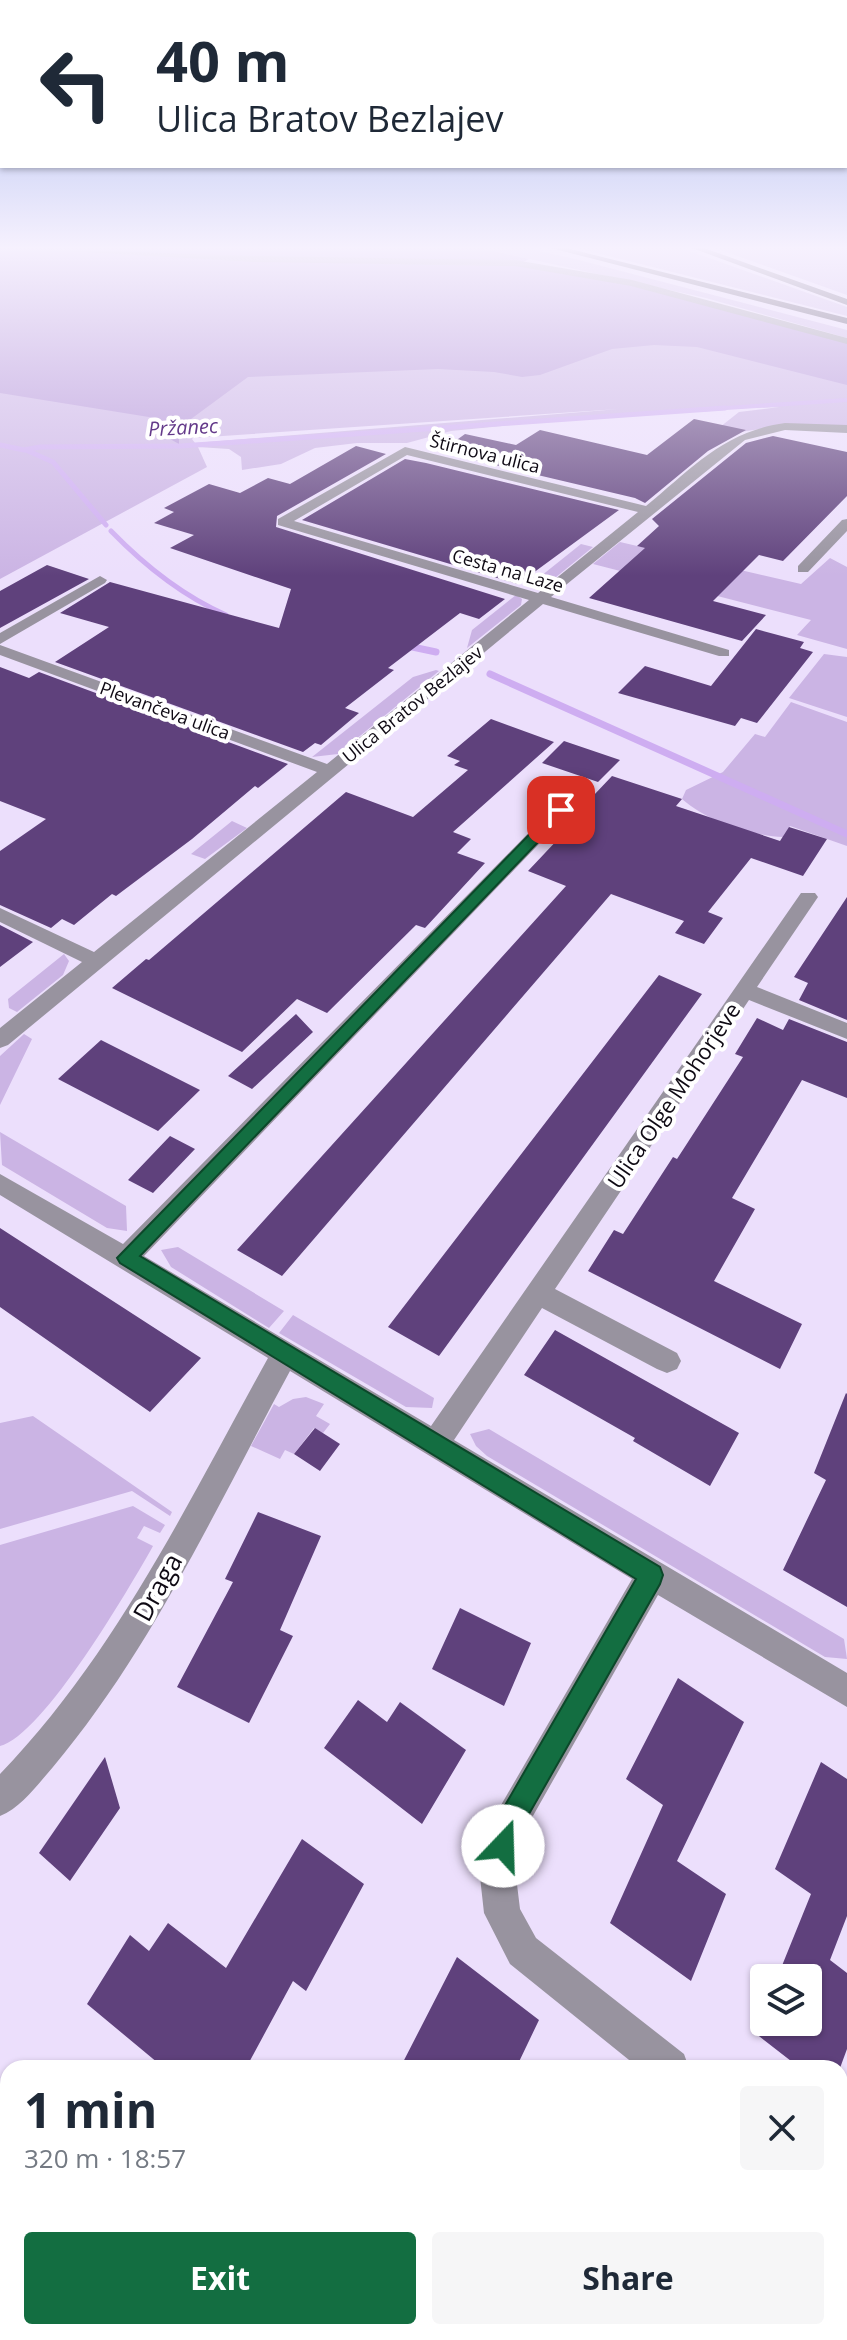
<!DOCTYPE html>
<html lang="en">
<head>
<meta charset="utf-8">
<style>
	:root { --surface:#fff; --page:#f6f6f7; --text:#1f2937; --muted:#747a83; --accent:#136e41 }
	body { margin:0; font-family:"Open Sans",sans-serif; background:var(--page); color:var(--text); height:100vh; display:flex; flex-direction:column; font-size:30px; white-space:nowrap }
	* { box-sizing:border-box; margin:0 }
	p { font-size:26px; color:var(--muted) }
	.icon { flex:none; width:44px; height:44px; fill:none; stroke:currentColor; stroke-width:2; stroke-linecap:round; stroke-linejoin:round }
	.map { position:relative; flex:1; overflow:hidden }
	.drawer { position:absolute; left:0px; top:2060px; width:848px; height:280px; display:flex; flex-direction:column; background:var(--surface); border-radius:24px 24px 0 0; box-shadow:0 2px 6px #0004 }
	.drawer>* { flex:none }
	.top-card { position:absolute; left:0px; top:0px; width:848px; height:168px; box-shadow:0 2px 6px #0004; background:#fff; color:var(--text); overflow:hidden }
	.controls { position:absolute; left:750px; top:1964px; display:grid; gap:16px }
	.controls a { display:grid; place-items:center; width:72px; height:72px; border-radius:8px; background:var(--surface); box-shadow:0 2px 6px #0004; font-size:40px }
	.pin { position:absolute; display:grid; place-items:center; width:68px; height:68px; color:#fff; margin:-34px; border-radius:16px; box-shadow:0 4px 12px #0006 }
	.me { position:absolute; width:88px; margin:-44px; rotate:21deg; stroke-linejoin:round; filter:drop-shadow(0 0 6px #0008) }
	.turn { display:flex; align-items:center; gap:28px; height:168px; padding:0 24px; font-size:36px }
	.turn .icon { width:104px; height:104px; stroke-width:2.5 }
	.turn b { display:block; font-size:56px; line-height:68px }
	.round { display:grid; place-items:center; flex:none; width:84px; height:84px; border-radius:8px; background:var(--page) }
	.head { display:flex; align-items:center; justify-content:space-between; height:136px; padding:0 24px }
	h1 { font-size:48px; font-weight:700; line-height:60px }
	.primary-button { display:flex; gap:16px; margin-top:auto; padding:16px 24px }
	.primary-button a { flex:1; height:92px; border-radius:8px; background:var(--accent); color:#fff; font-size:32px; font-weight:700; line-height:92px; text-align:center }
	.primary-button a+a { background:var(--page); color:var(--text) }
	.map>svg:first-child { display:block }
	.green { fill:#cbb4e4; fill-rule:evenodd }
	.forest { fill:#b292d5 }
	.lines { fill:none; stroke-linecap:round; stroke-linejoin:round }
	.stream-far2 { stroke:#ceadf1; stroke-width:4 }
	.stream-far1 { stroke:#ceadf1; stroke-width:5 }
	.stream { stroke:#ceadf1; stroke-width:7 }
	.building { fill:#5f417c }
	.minor { fill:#98939f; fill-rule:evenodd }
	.highway { fill:#43384f; fill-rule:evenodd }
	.route { fill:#136e41; stroke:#0c482a; stroke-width:2 }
	.labels { text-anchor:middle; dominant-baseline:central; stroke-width:8; stroke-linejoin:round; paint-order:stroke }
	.far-street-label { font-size:18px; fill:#0e0913; stroke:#fff }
	.far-water-label { font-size:20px; font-style:italic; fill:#643a8a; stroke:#fff }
	.street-label { font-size:22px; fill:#0e0913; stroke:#fff }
	.near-street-label { font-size:26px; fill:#0e0913; stroke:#fff }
</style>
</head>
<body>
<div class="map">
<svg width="847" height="2340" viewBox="0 0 847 2340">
	<rect width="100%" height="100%" fill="#ecdffc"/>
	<path class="green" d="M0,248h428l419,100v79l-60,-2 -47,7 -20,-5 19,-15 40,-5 -136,5 -192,19 -44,12h-50l-42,5 -34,16 -39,6 -1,-13 -12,-8 -31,-2 9,20 -207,112zM619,409l-424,34 -3,-4 1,-1z
		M480,248h46l49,11 272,71v8l-141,-40z
		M577,248h104l166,59v9z
		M715,248h132v47z
		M620,542l181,42 29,-26 17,9v82l-50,-14 14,-15 -218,-56z
		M581,544l12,3 -48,39 -14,-2z
		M516,595l6,4 -1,6 -54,43 5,-18z
		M824,654l23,3v60l-58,-19z
		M436,670l3,1 -101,83 -26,3 101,-80z
		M791,702l56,20v124l-57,-20 -7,11c-34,-2 -76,-16 -101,-38l4,-9 37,-18 32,-38 10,3z
		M232,821l15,7 -42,31 -14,-5z
		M64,954l5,7 -6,14 -46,37 -8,-4 -1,-9z
		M24,1034l8,5 -32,66v-49z
		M0,1132l126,74 1,25 -20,-3 -105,-63z
		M178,1247l106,64 -15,17 -98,-61 -10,-17z
		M293,1315l141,83 -2,10 -26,-1 -127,-74z
		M306,1397l18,7 -8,12 14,8 -7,9 -9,-5 -20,26 -9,-4 -5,9 -29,-13 23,-42 5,3 14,-8z
		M33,1416l139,96 -2,4 -38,-25 -132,38v-106z
		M489,1429l355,210 3,20 -22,-2 -338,-201 -11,-10 -6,-12z
		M133,1506l32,19 -5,8 -16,-7 -7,12 16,8c-23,41 -110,190 -153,200v-201z"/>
	<path class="forest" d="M0,248l514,17 88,12 245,66v42l-150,-38 -43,-2 -42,4 -72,26 -18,2 -28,-5 -56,-3 -190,8 -57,42 -12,13v12l-9,-5 -4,-15 -11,-6 -155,-25z
		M36,248h444l49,11 -6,3 -223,-2z"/>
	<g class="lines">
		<path class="stream-far2" d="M696,410l151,-10"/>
		<path class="stream-far1" d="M0,445l24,5 16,-3 141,-1 544,-38
			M28,451l25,11 53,63
			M111,531c34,35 70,64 115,84"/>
		<path class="stream" d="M403,645l33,7
			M490,674l357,160"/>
	</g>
	<path class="building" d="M694,419l52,11 -38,21 -63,52 -10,-5 -195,-46 25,-18 51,11 24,-15 107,25z
		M773,436l74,16v44l-64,65 -24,-6 -46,46 53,14 -24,26 -153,-43 56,-50 -8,-2 22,-20 -7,-7 94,-76z
		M356,446l30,8 -109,62 -1,11 229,72 -26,20 -19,-6 -72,55 6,2 -49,38 14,5 -38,32 -6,-2 -12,9 -248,-90 54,-35 -49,-14 50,-31 169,46 12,-39 -121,-41 24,-13 -40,-12 20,-11 -10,-4 45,-24 31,9 28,-15 22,6z
		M405,459l21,4 193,47 -101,74 -216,-64z
		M47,565l42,14 -89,49v-37z
		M756,629l48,13 -4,6 13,4 -56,71 -16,-5 -6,8 -117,-33 27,-27 66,20z
		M0,667l29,11 10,-6 249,92 -30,24 -3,-2 -63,53 -76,57 -4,-2 -38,31 -12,-6 -11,9 -51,-23v-54l46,-32 -46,-18z
		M491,719l63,23 -101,90 18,7 -14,14 28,10 -60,65 -9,-3 -89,88 -30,-14 -55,53 -130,-64 34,-29 3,1 197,-168 67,25 55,-47 -14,-5 6,-4 -13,-5z
		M564,741l56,19 -22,22 -56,-19z
		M612,776l70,23 -6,7 104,35 9,-14 38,12 -24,37 -52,-18 -43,54 15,6 -19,26 -29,-11 9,-12 -73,-27 -329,382 -45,-26 329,-364 -38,-15 33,-35 -4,-2z
		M847,897v123l-48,-20 9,-17 -14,-6z
		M0,925l33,17 -33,25z
		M659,975l43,19 -263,362 -51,-29z
		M296,1014l17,18 -61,57 -24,-13z
		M757,1018l26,12 6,-11 58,23v56l-45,-18 -70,118 23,11 -41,72 88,43 -22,45 -192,-98 26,-41 9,4 50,-77 4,2 66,-102 -8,-3z
		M101,1040l99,50 -42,41 -100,-52z
		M170,1136l25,13 -42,44 -25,-13z
		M0,1228l201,130 -51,54 -150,-105z
		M555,1330l184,103 -29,53 -77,-45 2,-3 -111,-63z
		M846,1393l1,1v213l-64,-37 43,-90 -12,-7z
		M315,1428l25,16 -20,27 -26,-17z
		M258,1512l63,24 -41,94 13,6 -44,87 -72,-36 56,-105 -8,-3z
		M460,1608l71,35 -27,63 -72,-37z
		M678,1678l66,44 -67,139 49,33 -35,87 -81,-58 53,-118 -37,-26z
		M358,1700l29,22 13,-20 66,48 -44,74 -98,-76z
		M105,1757l15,51 -50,73 -31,-28z
		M821,1762l26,17v137l-17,44 17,13v76l-7,19h-40l-45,-35 9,-23v12h44v-44h-31l34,-84 -36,-25z
		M302,1839l62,45 -58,107 -13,-10 -47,87h-82l-77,-64 43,-69 19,16 19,-28 58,45z
		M457,1957l82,63 -23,48h-116z"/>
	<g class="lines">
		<path class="minor" d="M16,248l238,8 261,4 117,20 215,58v6l-216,-58 -116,-20 -261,-4z
			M785,423l62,2v8l-62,-3 -40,10 -194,157 178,53v6h-10l-176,-52 -535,441 -8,3v-20l82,-66 -82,-40v-14l94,44 223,-180 -317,-117v-10l327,119 202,-164 -251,-75v-6l127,-72 241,59c45,-37 78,-75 139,-83zM407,455l231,57 -100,81 -244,-72z
			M847,519v12l-39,41h-10v-6l44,-46z
			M100,576l7,4 -2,3 -105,61v-11z
			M575,791l6,1 3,4 -3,4 -437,456 287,170 370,-533h14l3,4 -61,90 90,36v16l-98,-39 -194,289 122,64 4,8 -4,8 -10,4 -10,-4 -115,-61 -88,132 393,233v34l-189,-112 -133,235 -10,38 5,41 16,29 148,116 5,14h-50l-129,-104 -26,-51 -5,-45 18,-56 135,-233 -342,-208c-73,135 -138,278 -237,396 -16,18 -31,40 -53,49v-42c116,-120 188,-272 268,-416l-268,-163v-21l123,70 446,-452z
			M840,2181l7,3v45l-7,-3z
			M522,2332h44l-3,8h-44z"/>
		<path class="highway" d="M551,248h15l281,70v6z
			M692,248h12l143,51v6z"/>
	</g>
	<linearGradient id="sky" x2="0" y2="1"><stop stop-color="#9db1ec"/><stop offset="0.43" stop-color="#f6f1fe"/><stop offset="1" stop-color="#f6f1fe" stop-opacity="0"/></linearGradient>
	<rect width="847" height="576" fill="url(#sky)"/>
	<path class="route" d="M561,806l7,4 -2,3 -426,443 520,311 3,8 -3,9 -139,244 -9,27 -9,4 -9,-4 -4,-9 10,-32 136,-235 -516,-316 -3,-5 439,-451z"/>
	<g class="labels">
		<g class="far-street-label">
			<text transform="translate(485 453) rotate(14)">Štirnova ulica</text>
			<text transform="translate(508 570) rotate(16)">Cesta na Laze</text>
			<text transform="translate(412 704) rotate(-39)">Ulica Bratov Bezlajev</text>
			<text transform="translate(165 710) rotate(20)">Plevančeva ulica</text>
		</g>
		<g class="far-water-label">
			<text transform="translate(183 427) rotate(-3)">Pržanec</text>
		</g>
		<g class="street-label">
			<text transform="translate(673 1095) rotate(-56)">Ulica Olge Mohorjeve</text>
		</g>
		<g class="near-street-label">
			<text transform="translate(157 1587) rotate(-61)">Draga</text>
		</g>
	</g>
</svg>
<div class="controls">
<a><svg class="icon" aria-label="layers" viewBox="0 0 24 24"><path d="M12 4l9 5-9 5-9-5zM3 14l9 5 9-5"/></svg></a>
</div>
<div class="pin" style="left:561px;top:810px;background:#d93025"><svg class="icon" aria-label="arrive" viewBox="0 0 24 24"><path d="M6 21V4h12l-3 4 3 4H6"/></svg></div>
<svg class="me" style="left:503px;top:1846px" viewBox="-20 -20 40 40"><circle r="19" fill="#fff"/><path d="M0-13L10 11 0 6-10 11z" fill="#136e41"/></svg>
<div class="top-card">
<div class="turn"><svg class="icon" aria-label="left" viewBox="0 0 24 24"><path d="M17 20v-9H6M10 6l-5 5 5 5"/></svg><div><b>40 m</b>Ulica Bratov Bezlajev</div></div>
</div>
<section class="drawer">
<div class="head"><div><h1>1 min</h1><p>320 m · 18:57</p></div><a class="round"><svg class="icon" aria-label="close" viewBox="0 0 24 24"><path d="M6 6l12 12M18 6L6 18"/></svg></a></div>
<div class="primary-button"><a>Exit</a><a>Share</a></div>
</section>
</div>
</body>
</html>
